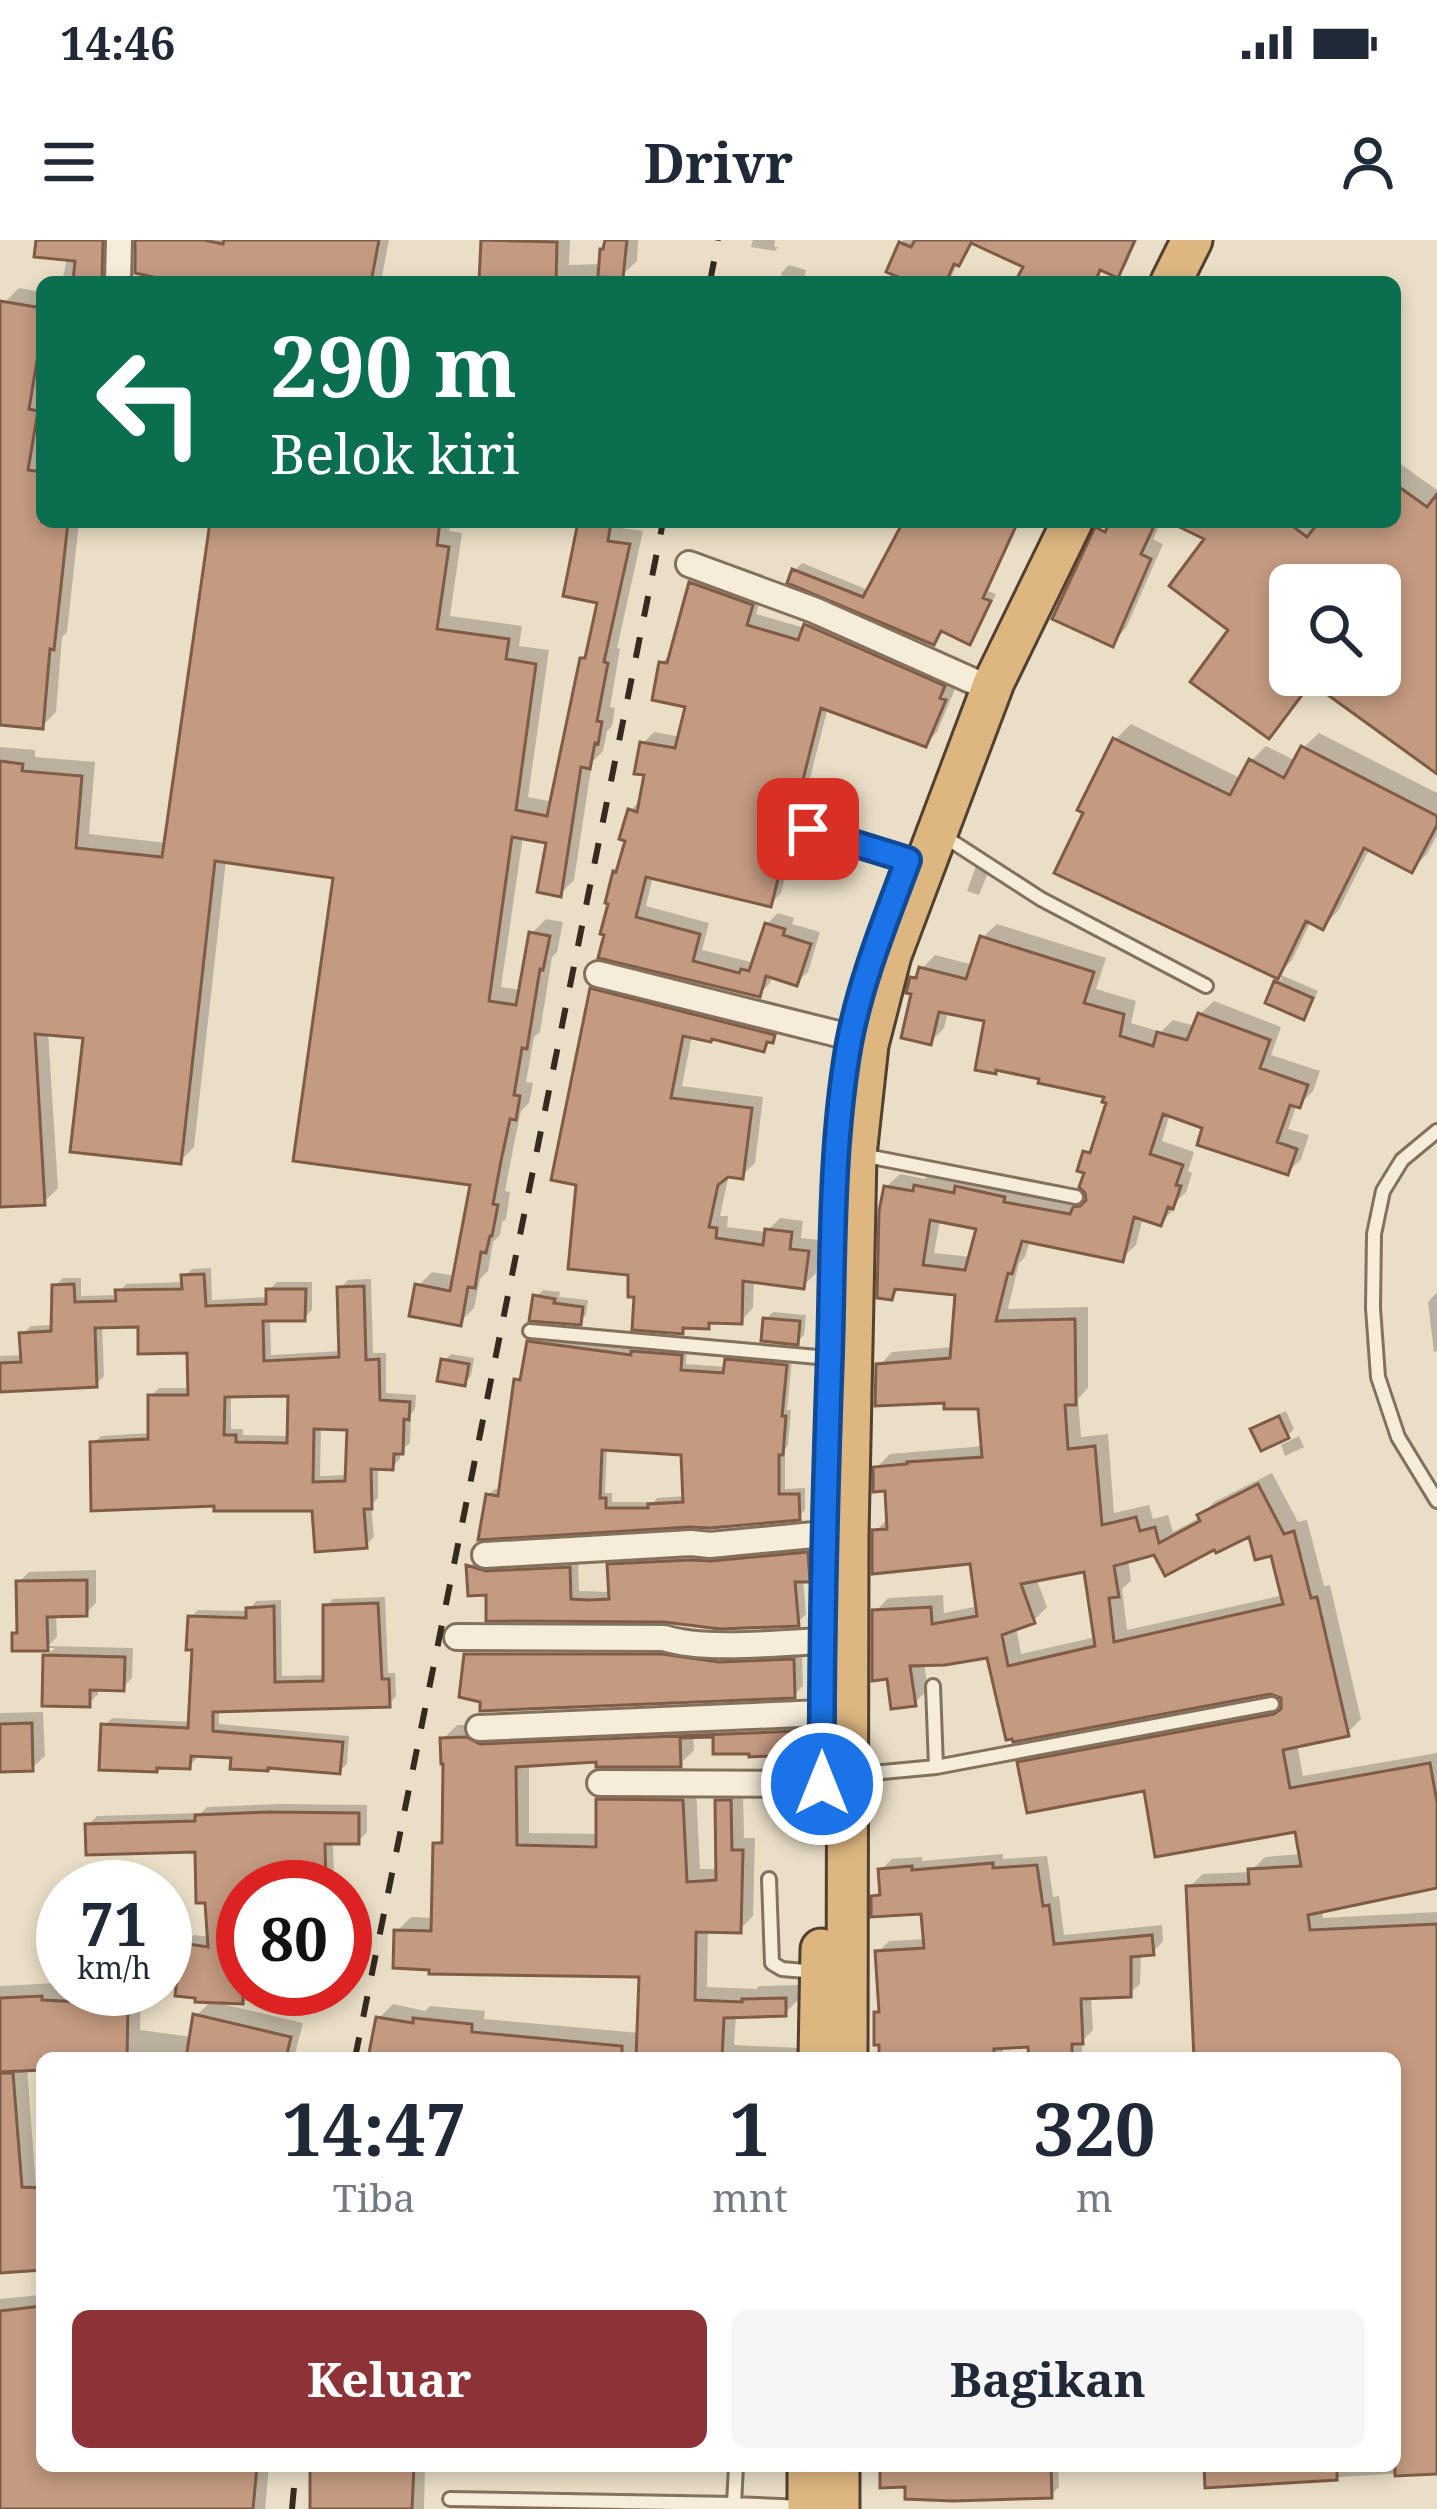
<!DOCTYPE html>
<html lang="id">
<head>
<meta charset="utf-8">
<style>
	:root { --surface:#fff; --page:#f6f6f7; --text:#1f2937; --muted:#747a83; --accent:#8d3337 }
	body { margin:0; font-family:"Noto Serif",serif; background:var(--page); color:var(--text); height:100vh; display:flex; flex-direction:column; font-size:45px; white-space:nowrap }
	* { box-sizing:border-box; margin:0 }
	p { font-size:39px; color:var(--muted) }
	.icon { flex:none; width:66px; height:66px; fill:none; stroke:currentColor; stroke-width:2; stroke-linecap:round; stroke-linejoin:round }
	.map { position:relative; flex:1; overflow:hidden }
	.drawer { position:absolute; left:36px; top:1812px; width:1365px; height:420px; display:flex; flex-direction:column; background:var(--surface); border-radius:18px; box-shadow:0 6px 18px #0003 }
	.drawer>* { flex:none }
	.hud { position:absolute; left:36px; top:36px; width:1365px; height:252px; border-radius:18px; box-shadow:0 6px 18px #0003; background:#0b6e4f; color:#fff; overflow:hidden }
	.fabs { position:absolute; left:1269px; top:324px; display:grid; gap:24px }
	.fabs a { display:grid; place-items:center; width:132px; height:132px; border-radius:18px; background:var(--surface); box-shadow:0 6px 18px #0003; font-size:60px }
	.speed { position:absolute; left:36px; top:1620px; display:flex; gap:24px; font-size:60px; font-weight:700; text-align:center }
	.speed>* { display:grid; place-content:center; width:156px; height:156px; border-radius:50%; background:var(--surface); box-shadow:0 6px 18px #0003; line-height:1 }
	.speed small { font-size:30px; font-weight:400 }
	.speed .limit { border:18px solid #d22; background:#fff; color:#111 }
	.pin { position:absolute; display:grid; place-items:center; width:102px; height:102px; color:#fff; margin:-51px; border-radius:24px; box-shadow:0 6px 18px #0006 }
	.me { position:absolute; width:132px; margin:-66px; rotate:0deg; stroke-linejoin:round; filter:drop-shadow(0 0 9px #0008) }
	.turn { display:flex; align-items:center; gap:42px; height:252px; padding:0 36px; font-size:54px }
	.turn .icon { width:156px; height:156px; stroke-width:2.5 }
	.turn b { display:block; font-size:84px; line-height:102px }
	.eta { display:flex; justify-content:space-evenly; align-items:center; height:204px; text-align:center }
	.eta b { font-size:72px; font-weight:700; line-height:84px }
	.action { display:flex; gap:24px; margin-top:auto; padding:24px 36px }
	.action a { flex:1; height:138px; border-radius:18px; background:var(--accent); color:#fff; font-size:48px; font-weight:700; line-height:138px; text-align:center }
	.action a+a { background:var(--page); color:var(--text) }
	.status { display:flex; justify-content:space-between; align-items:center; height:84px; padding:0 60px; background:var(--surface); direction:ltr }
	.status svg { height:33px; fill:currentColor }
	header { display:flex; justify-content:space-between; align-items:center; height:156px; padding:0 36px; background:var(--surface); font-size:54px; font-weight:700 }
	.map>svg:first-child { display:block }
	.shadow { fill:#0003; fill-rule:evenodd }
	.building { fill:#c49a80; stroke:#805b46; stroke-width:3; fill-rule:evenodd }
	.lines { fill:none; stroke-linecap:round; stroke-linejoin:round }
	.service-casing { stroke:#83715e; stroke-width:18 }
	.minor-casing { stroke:#83715e; stroke-width:30 }
	.trunk-casing { stroke:#524031; stroke-width:45 }
	.service { stroke:#f5ecd9; stroke-width:12 }
	.minor { stroke:#f5ecd9; stroke-width:24 }
	.trunk { stroke:#ddb680; stroke-width:39 }
	.rail { stroke:#352a20; stroke-width:6; stroke-dasharray:21 21; stroke-linecap:butt }
	.route-casing { stroke:#114b97; stroke-width:30 }
	.route { stroke:#1a73e8; stroke-width:21 }
</style>
</head>
<body>
<div class="status"><b>14:46</b><svg viewBox="0 0 49 12"><path d="M0 12V9h3v3zM5 12V6h3v6zM10 12V3h3v9zM15 12V0h3v12zM26 1h20v11H26zM47 4h2v5h-2z"/></svg></div>
<header><svg class="icon" aria-label="menu" viewBox="0 0 24 24"><path d="M4 6h16M4 12h16M4 18h16"/></svg>Drivr<svg class="icon" aria-label="person" viewBox="0 0 24 24"><circle cx="12" cy="8" r="4"/><path d="M4 21q1-7 8-7t8 7"/></svg></header>
<div class="map">
<svg width="1437" height="2269" viewBox="0 0 1437 2269">
	<rect width="100%" height="100%" fill="#eadec6"/>
	<path class="shadow" d="M39,0h78l-1,31 -11,11h-43l5,-24z
		M137,0h252l-8,42h-182z
		M485,0h85l-1,25 33,-1 2,-24h34l-1,21 -15,14 -21,-1v8h-118z
		M753,0h22l-1,7h4l-3,4 -24,-4z
		M903,0h71l-7,14 -9,8 -9,20h-31l-28,-12z
		M993,0h144l-12,27 -7,7 -15,-6 -7,14h-77l8,-17z
		M789,25l17,5 -3,12h-23l2,-10z
		M19,48l23,4v230h37l-12,110 -5,5 -6,75 -14,14 -42,-4v-394l4,-25z
		M1395,220l42,30v280l-96,-95h39v-90h-90v90h27l-34,46 -14,14 -61,-198 -35,-15h222z
		M213,282h238l-2,9 13,2 -12,83 72,10 -3,20 30,4 -21,147 25,5 29,-143 7,-7 11,-51 -19,-79h41l-1,6 22,3 -26,117 3,1 -10,58 5,1 -3,18 -5,5 -4,20 -11,11 -18,118 -14,14 -11,-53 -26,-5 -22,151 20,3 11,-57 14,-14 17,3 -6,30 -5,5 -12,75 -6,5 -8,45 7,1 -4,20 -8,8 -7,33 -9,47 5,1 -4,27 -4,3 -2,13 -7,7 -5,29 -8,8 -6,29 -14,14 -42,-36 14,-14 24,4 17,-94 -136,-307 -111,-15 -32,287 -14,14 -94,-126 -38,-3 10,156 -14,14 -44,2v-457l35,3v7l60,5 -6,72 78,9z
		M906,282h113l-31,69 8,3 -20,40 -7,8 -26,-13 -10,13 -138,-72 7,-7 66,27z
		M1104,282h57l-8,17 10,5 -37,84 -14,15 -15,-114 2,-2v5l21,4 -20,-10z
		M703,332l59,22 -6,20 49,14 12,-14 137,61 -5,12 6,2 -18,43 -11,11 -98,-36 -47,186 -11,11 -117,-28 -7,30 63,17 -7,27 49,12 16,-38 11,-11 16,5 -2,6 28,8 -12,40 -12,11 -24,-8 -2,8 -11,11 -151,-61 12,-65 9,-29 1,-28 13,-13 5,-25 -5,-30 11,-11 27,5 8,-33 -27,-41 11,-11 19,-69z
		M1131,484l111,55 9,-18 15,-15 30,15 7,-13 16,-15 118,60v42l-10,19 -15,15 -42,-21 -32,63 -15,15 -12,-5 -19,39 -13,14 39,17 -8,18 -7,7 -26,-33 5,-5 -224,-107 57,-131z
		M976,626l12,7 -9,22 -12,-4z
		M997,684l109,34 -10,31 40,12 -5,22 30,9 12,-12 22,6 5,-12 14,-13 67,26 -10,28 49,16 -7,20 -14,14 -2,-1 -9,25 21,6 -8,24 -13,13 -82,-46 -36,-13 -8,28 32,11 -6,19 4,2 -6,19 -9,9 -3,8 -13,14 -18,-6 -7,28 -14,13 -92,-18 -5,17 -6,6 -11,46 80,-2v81l-10,11 3,38 27,-3 6,79 35,-8 4,14 15,-4 5,17 28,-15 13,-15 58,-29 26,49 9,-2 17,66 6,-1 31,134 -14,14 -50,11 6,32 134,-23v132l-115,24 1,9 114,-6v559l-229,14 -1,-19h188v-408h-198l-8,-171 14,-13 47,-2 15,-15 37,-3 -4,-25 -152,-42 -126,-24 14,-13 251,-47 -4,-9 -11,-3 -255,47 -25,-84 -66,9 4,27 -14,13 -39,-91 13,-14 55,-3 1,18 35,-7 -6,-45 -98,-29 14,-15 -1,-29 -12,-20 14,-14 94,-8 -3,-40 -34,-6 -68,-34 13,-14 62,-5 4,-54 -56,-6 -11,10 -5,-110 14,-13 25,5 5,-6 153,28 6,-6 -3,-42 11,-11 13,-41 -2,-7 -121,-76 -39,-7 -4,17 -14,14 -17,-64 22,-23 39,10 9,-28zM940,979l40,7 -9,31 -37,-4zM1251,1292l22,20 11,43 -157,35 -5,-41 9,-8 -3,-22 27,-7 61,-6zM1087,1328l9,69 -75,17 -5,-27 18,-7 13,-13 -11,-29z
		M606,737l178,50 -21,22 -50,-13 -21,-1 -10,51 81,11 -8,66 -13,12 -13,-1 -9,42h8l-1,11 39,5 14,-14 23,3 -2,17 19,2 -4,33 -13,13 -49,-6 -1,28 -12,13 -28,-1 -5,6h-21l-5,5 -45,-37 -44,-304z
		M211,1028l1,32 57,-3v-7l8,-8h35v28l-8,8h-34l1,37 70,-4 -1,-63 8,-8 23,-1 2,74h13v40l30,2 -1,14 -4,5 -1,29 -10,8v8l-8,8 -14,-1v32l-7,7 3,32 -8,8 -51,-37 -98,-5 -124,-59 8,-8 50,-3v-37l8,-8h32l-1,-38 -49,-26 -39,1 2,51 -8,8 -96,5v-33l24,-1 -1,-21 8,-8 23,-1 1,-39 8,-8h18v18l37,-1 8,-11 58,-2v-5l8,-8zM291,1152l-1,44 -47,-1v-6h-12v-35zM321,1186l29,1 -1,48 -29,1z
		M543,1050l17,2 -1,5 29,3 -2,15 -7,7 -43,-25z
		M1437,1052v59l-3,1 -6,-50z
		M773,1072l33,3 -2,20 -7,7 -31,-23z
		M536,1095l101,14 4,-4 46,4 -1,15 41,3 1,-7 6,-6 58,5 -5,51h4l-3,35 -3,4v40l20,-1v22l-7,7 -88,8 -222,-30 7,-6h7l15,-108 7,-7 5,-32zM607,1207l77,5 2,44 -29,2 -3,4h-42v-9h-7z
		M451,1114l23,4 -3,18 -7,7 -20,-22z
		M1286,1171l8,18 -7,7 -33,-7 7,-7z
		M1299,1196l5,11 -19,9 -4,-11z
		M816,1305l1,25 -8,9h-6l3,35 -9,9 -308,-31 -19,-26 8,-8 100,1 1,32 32,1 -1,-26 8,-9zM475,1325l26,8 -26,-2z
		M96,1330v33l-10,10 -30,1 1,23 -9,9 85,2 -1,30 -10,10 -24,-1v7l-10,10 -42,-48 9,-8h-40v-13l5,-5 -1,-48 10,-10z
		M385,1357l3,76h7l1,23 -7,8 -170,5v15l130,12 -2,28 -8,7 -105,-16 -37,-1v4l-8,8 -85,-40 8,-8 80,4 3,-75 -4,-30 7,-7 51,1 7,-10 25,-1 1,76 44,-1v-69l7,-7z
		M476,1406l196,1 58,7 72,-2 1,34 -9,9 -311,13v-8l-21,-5 5,-40 3,-4v6l207,1v-6l-206,-1z
		M43,1472l2,44 -13,12 -32,1v-56z
		M457,1485h347v13l-13,14 -75,-1v-17l-23,1 1,15 -14,14 -81,-5 -70,4v70l70,1v-34l14,-14 83,1 4,82h19l-1,-68 13,-13h12l1,50h11l-2,78 -14,14 -31,-1 -1,58 49,2 3,-3 39,-1 1,14 -14,14 -49,2 -2,30 65,3 -1,10h-427l8,-40 14,-14 32,7 5,-5 55,5 -1,8 156,14 2,-59 -245,-43 14,-14 23,1 2,-74 9,-8 -2,-97z
		M280,1564l87,1v27l-9,9h-25l1,42 -3,4h-88v102h52v4l-9,9 -68,-2v3l85,20 -9,35h-252v9h-15l14,186 -41,17v-284l56,-3v3h7v3l78,1 -1,40 52,7 4,-21 16,-16 -28,-56 10,-9 17,2 -13,-88 -110,-24 9,-9 104,-3 6,-6z
		M1003,1614v5l44,-3 6,41 6,-1 5,39 98,-10 1,16 -10,11 -12,1 -1,31 -11,10 -38,2 2,34 -11,11v17h-50l-1,-15 -28,2v13h-121l-5,-45 5,-4 -4,-57 11,-11 38,-2 -3,-29 -50,-13 8,-8 -1,-19 11,-11 30,-2v4z
		M42,2038v188h171l3,43h-216v-210l40,-4z
		M228,2226h41l-4,43h-40z
		M315,2226h110l-1,43h-111z
		M865,2226h193l1,21 -8,8 -143,-11 -25,-16 -18,1z"/>
	<path class="building" d="M36,0h67l-1,42h-29l2,-21 -41,-4z
		M135,0h69l19,4 1,-4h155l-8,42h-195l-41,-9z
		M481,0l76,2 -1,40h-77z
		M605,0h22l-4,38 -25,-1 2,-28h3z
		M915,0h220l-17,38 -18,-8 -5,12h-80l8,-15 -52,-24 -12,23 -5,-2 -8,18h-36l-24,-10 13,-30 12,5z
		M0,61l42,7v22l-13,79 9,2 -10,59 14,2v50h26l-14,128 -4,-1 -7,80 -43,-4z
		M1395,244l32,23 10,-13v280l-109,-79 10,-20h42v-90h-90v90h27l-48,64 -79,-57 38,-52 -59,-44 35,-47 -35,-17h118l20,15 12,-15h76z
		M210,282h230l-3,23 12,2 -12,82 72,10 -3,20 30,5 -20,146 31,6 33,-158h5l12,-55 -34,-7 15,-74h33l-3,19 22,3 -26,118 4,1 -11,58 5,1 -4,22 -3,-1 -5,26 -9,-2 -20,130 -24,-5 9,-49 -34,-6 -23,164 27,4 13,-73 21,4 -7,34 -3,-1 -13,80 -5,-1 -8,47 6,1 -4,24 -6,-1 -9,42 -8,43 5,1 -6,31h-2l-4,17 -5,-1 -6,36 -7,-1 -7,39 -52,-10 6,-32 35,7 20,-106 -177,-24 40,-283 -118,-17 -34,303 -111,-12 13,-114 -48,-4 10,171 -45,2v-446l23,3 -1,7 60,5 -6,72 86,9z
		M903,282h103l10,4 -33,72 8,3 -21,44 -29,-14 -7,14 -147,-62 5,-14 71,28z
		M1110,282h46l-15,32 10,5 -38,88 -61,-28 43,-92 10,5z
		M689,342l64,23 -6,20 51,15 6,-16 141,62 -5,12 6,2 -20,47 -105,-39 -50,199 -125,-30 -10,40 64,17 -7,27 46,12 2,-4 8,2 16,-48 20,6 -2,6 28,9 -14,42 -31,-10 -6,21 -162,-39 6,-23 -4,-1 8,-30 -3,-1 8,-32 3,1 9,-31 -6,-2 9,-30 9,3 7,-37 -10,-1 6,-32 35,6 10,-41 -33,-7 7,-38 8,1z
		M1113,498l117,57 19,-36 35,19 17,-32 136,70v9l-25,48 -48,-25 -41,82 -17,-9 -28,58 -224,-106 29,-60 -6,-3z
		M980,696l114,36 -10,31 40,11 -4,22 33,10 4,-14 30,8 11,-27 72,27 -10,28 48,17 -8,23 -10,-3 -13,37 20,7 -9,26 -91,-30 5,-17 -39,-14 -13,40 33,11 -7,20 5,1 -8,23 -5,-2 -7,19 -27,-9 -11,45 -101,-21 -10,33 -4,-1 -12,48 79,-2 1,86h-11l3,44 27,-3 7,79 34,-8 4,14 15,-4 4,16 41,-22 -3,-6 61,-31 26,50 10,-3 17,67 6,-1 32,139 -66,14 7,38 140,-25 7,39v86l-129,27 2,15 127,-6v550l-42,2v-418h-201l-8,-172 63,-2 -1,-15 53,-3 -6,-34 -140,25 -11,-66 -117,22 -10,-51 257,-48 7,-5v-11l-11,-4 -257,48 -1,-3 -6,1 -19,-82 -42,7 -35,1 6,40 -25,3 -4,-30 -15,2v-71l59,-3 1,17 45,-8 -7,-52 -98,10v-44l15,-1 -2,-38 -12,1v-25l34,-3v-2l75,-5 -4,-48h-34v-6l-69,3 1,-42 74,-6 5,-63 -60,-6 -3,11 -15,-2 2,-87 5,-25 29,5 1,-6 40,8 1,-7 50,11 -1,5 66,12 3,-7 7,-1 6,-6 -1,-7 -6,-6 5,-14 -7,-2 6,-20 7,2 16,-50 -4,-1 2,-5 -66,-14 1,-4 -43,-9v4l-21,-4 9,-49 -45,-9 -8,33 -30,-7 10,-44 -5,-1 4,-16 6,1 3,-11 47,12zM930,980l46,9 -11,41 -42,-5zM1249,1297l6,23 16,-4 12,48 -169,38 -5,-44 10,-1 -5,-31 40,-11 11,21 49,-26 2,3zM1084,1332l11,74 -87,20 -6,-31 33,-12 -14,-39z
		M1274,741l39,17 -9,22 -39,-17z
		M590,748l185,47 -2,8 -6,-1 -3,10 -52,-13 -1,3 -28,-6 -12,62 81,10 -9,71 -15,-2 -10,8 -9,42 8,1 -1,10 47,7 2,-16 27,3 -2,17 19,2 -5,38 -61,-8 -1,43 -33,-1v6l-26,-1v6l-51,-4 2,-33h-6v-22l-60,-6 8,-84 -25,-5z
		M204,1034l2,32 60,-2v-15h40l-1,32h-42l1,40 75,-4 -2,-70 27,-1 2,74 13,-1 1,41 30,2 -1,18 -5,-1 -1,35h-9l-1,16 -22,-1 1,40h-8l3,39 -52,4 -3,-41h-98v-5l-123,5 -1,-69 58,-3v-44h40l-1,-42 -49,1v-27l-43,1 2,59 -97,5v-29l21,-1 -2,-29 32,-2 1,-46 22,-1 1,18 41,-1 -1,-11 67,-1 -1,-14zM288,1156l-1,47 -51,-1v-7h-12l1,-38zM314,1189l33,1 -2,51 -32,1z
		M533,1055l22,4 -1,4 29,4 -2,18 -52,-4z
		M763,1078l37,3 -2,24 -37,-4z
		M527,1101l104,14v-4l51,4 -1,15 42,3 2,-14 62,6 -5,51h4l-3,39h-4v39h20l1,26 -90,8 -20,-1 -212,13 8,-46 12,2 16,-117 6,1zM602,1210l79,5 2,47 -35,2v4h-42v-10h-6z
		M441,1119l28,5 -4,22 -28,-5z
		M1279,1176l10,22 -28,13 -11,-22z
		M808,1312l2,30h-15l4,44 -79,3 -56,-7 -178,-1v-26l-18,1 -2,-31 20,6 84,-4 1,32 18,1 20,-1 -2,-35 84,-4 20,1z
		M87,1340v36l-40,1 1,34h-36v-18h5l-1,-52z
		M378,1363l4,76h7l1,28 -177,5v19l130,11 -3,32 -72,-6v3l-38,-2 1,-11 -40,-2 -1,13 -33,-1v4l-58,-2 2,-46 87,4 4,-78h-6l2,-34 58,2v-10l28,-2 1,76 48,-1v-76z
		M464,1414h198l57,8 75,-3 1,39 -315,13v-9l-21,-5z
		M43,1415l82,2 -1,34 -34,-1v17l-48,-1z
		M32,1483l1,48 -33,1v-48z
		M799,1491v3h-8l1,21 -43,2v-3h-36v-17l-33,1 1,29h-85v-5l-80,5 1,78 79,2v-48l87,1 4,82 29,-2 -1,-80h16l1,50h11l-2,83 -45,-1 -1,68 47,2v-3l44,-1v18l-62,2 -2,40h-86l3,-81 -210,-3v-4l-36,-2 1,-38 37,1 2,-88h9l1,-79h-2l-1,-26 26,-1 14,7z
		M269,1572l90,1v31h-34l1,43h-83v117l-48,-2v-4l-20,-2 6,-53 27,4 -3,-44h-9l-1,-51 -109,3 -1,-31 110,-3v-6z
		M993,1623v5l44,-3 6,41 6,-1 5,39 98,-9 2,20 -23,2v40l-50,2 2,45h-11v14h-43l-1,-11 -34,2v9h-115v-13h-5v-33h5l-4,-61 49,-3 -3,-34 -50,3v-21l9,-1 -2,-26 34,-3v4z
		M42,1756v4l86,4 -1,54h-85v12l-42,2v-74z
		M193,1774l98,23 -5,21h-100z
		M376,1777l37,6v-5l59,6v8l150,14v12h-254z
		M0,1833h13l9,114 20,1v82l-42,3z
		M42,2066v160h215l-4,43h-253v-198z
		M310,2226h104l-2,43h-102z
		M880,2226h171l1,32 -99,3 -48,-2v-12l-25,1z
		M1204,2226h133v14l-132,8z"/>
	<g class="lines">
		<g class="service-casing">
			<path id="service" d="M808,588l99,32
				M942,595l99,64 165,87
				M1437,891l-35,29 -19,31 -9,43 -1,74 5,69 20,60 39,64
				M836,910l240,47
				M530,1091l299,27
				M936,1527l336,-63
				M851,1535l85,-8 -3,-81
				M769,1639l3,84 10,6 35,3
				M450,2259l284,5 2,-38
				M734,2264l70,3"/>
		</g>
		<g class="minor-casing">
			<path id="minor" d="M118,42l1,-42
				M689,324l125,46 159,71
				M598,734l252,63
				M485,1315l206,-12 19,2 114,-11
				M457,1397l207,1c39,13 114,5 157,3
				M479,1488l343,-15
				M600,1543l222,1"/>
		</g>
		<g class="trunk-casing">
			<path id="trunk" d="M1171,42l21,-42
				M819,1818l2,-109
				M847,1818l1,-522 8,-381 12,-110 23,-90 103,-273 78,-160
				M808,2269v-43
				M839,2269v-43"/>
		</g>
		<use href="#service" class="service"/>
		<use href="#minor" class="minor"/>
		<use href="#trunk" class="trunk"/>
		<path class="rail" d="M710,42l8,-42
			M355,1818l308,-1536
			M292,2269l4,-43"/>
	</g>
	<g class="lines">
		<g class="route-casing">
			<path id="route" d="M808,589l100,31c-22,59 -47,120 -59,183 -18,102 -16,207 -19,310 -5,144 -9,287 -8,431"/>
		</g>
		<use href="#route" class="route"/>
	</g>
</svg>
<div class="fabs">
<a><svg class="icon" aria-label="search" viewBox="0 0 24 24"><circle cx="10" cy="10" r="6"/><path d="M15 15l6 6"/></svg></a>
</div>
<div class="speed"><div>71<small>km/h</small></div><div class="limit">80</div></div>
<div class="pin" style="left:808px;top:589px;background:#d93025"><svg class="icon" aria-label="arrive" viewBox="0 0 24 24"><path d="M6 21V4h12l-3 4 3 4H6"/></svg></div>
<svg class="me" style="left:822px;top:1544px" viewBox="-20 -20 40 40"><circle r="17" fill="#1a73e8" stroke="#fff" stroke-width="3"/><path d="M0-11L8 9 0 5-8 9z" fill="#fff"/></svg>
<div class="hud">
<div class="turn"><svg class="icon" aria-label="left" viewBox="0 0 24 24"><path d="M17 20v-9H6M10 6l-5 5 5 5"/></svg><div><b>290 m</b>Belok kiri</div></div>
</div>
<section class="drawer">
<div class="eta">
<div><b>14:47</b><p>Tiba</p></div>
<div><b>1</b><p>mnt</p></div>
<div><b>320</b><p>m</p></div>
</div>
<div class="action"><a>Keluar</a><a>Bagikan</a></div>
</section>
</div>
</body>
</html>
